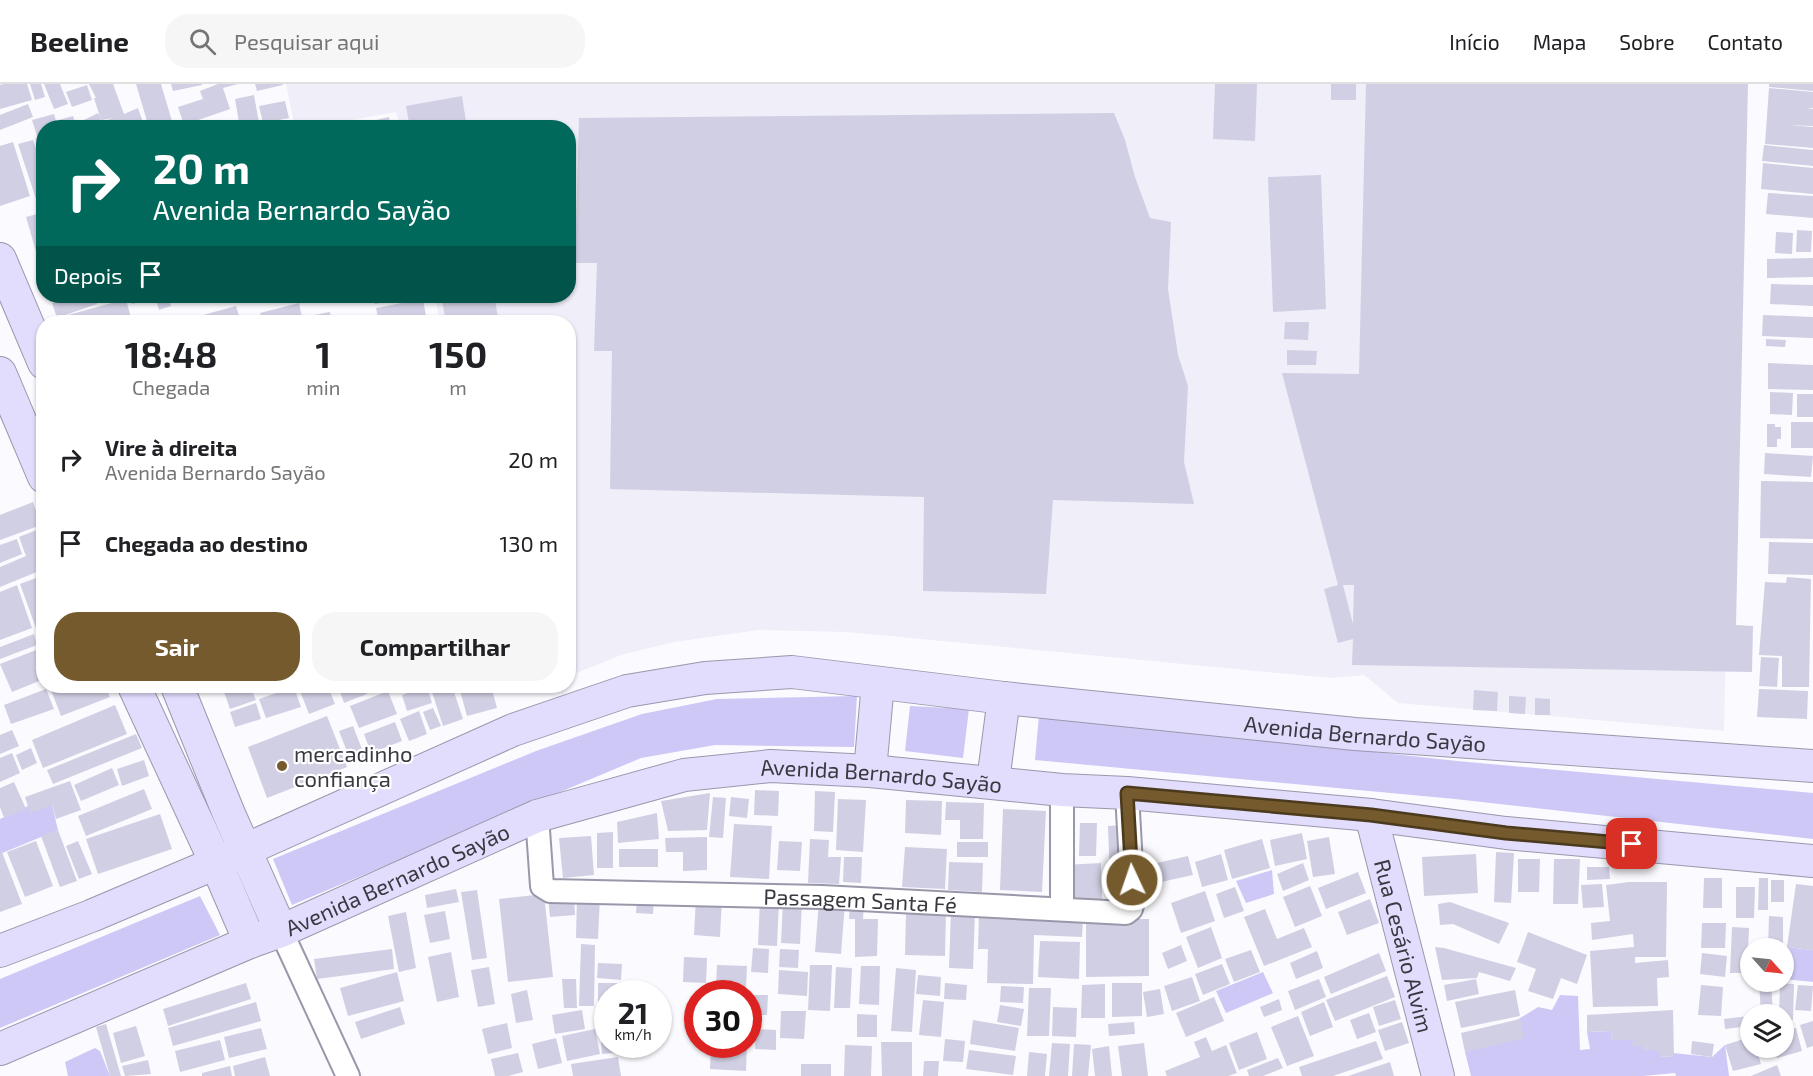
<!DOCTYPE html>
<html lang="pt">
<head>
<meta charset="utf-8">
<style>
	:root { --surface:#fff; --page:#f6f6f6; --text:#202124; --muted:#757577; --line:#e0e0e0; --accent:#745a2c }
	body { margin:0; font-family:"Exo 2",sans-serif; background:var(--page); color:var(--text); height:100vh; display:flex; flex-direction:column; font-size:22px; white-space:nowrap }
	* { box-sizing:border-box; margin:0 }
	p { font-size:20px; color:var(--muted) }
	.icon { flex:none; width:33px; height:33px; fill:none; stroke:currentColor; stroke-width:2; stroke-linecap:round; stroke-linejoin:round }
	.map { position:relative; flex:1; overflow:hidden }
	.drawer { position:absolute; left:36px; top:231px; width:540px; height:378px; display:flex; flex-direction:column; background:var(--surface); border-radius:24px; box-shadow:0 2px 4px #0004 }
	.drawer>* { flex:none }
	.guide { position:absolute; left:36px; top:36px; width:540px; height:183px; border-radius:24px; box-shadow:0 2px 4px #0004; background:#00695c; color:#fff; overflow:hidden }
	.needle { width:39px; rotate:117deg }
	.tools { position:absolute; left:1740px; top:854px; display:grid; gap:12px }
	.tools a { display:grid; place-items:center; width:54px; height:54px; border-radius:50%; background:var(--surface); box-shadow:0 2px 4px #0004; font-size:30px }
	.speed { position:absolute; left:594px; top:896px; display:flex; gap:12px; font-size:30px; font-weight:700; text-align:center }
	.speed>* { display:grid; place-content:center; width:78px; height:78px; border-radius:50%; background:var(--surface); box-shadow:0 2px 4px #0004; line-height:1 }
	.speed small { font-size:15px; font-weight:400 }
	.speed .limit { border:9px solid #d22; background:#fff; color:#111 }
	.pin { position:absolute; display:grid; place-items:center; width:51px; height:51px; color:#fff; margin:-26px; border-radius:12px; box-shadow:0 3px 9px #0006 }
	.me { position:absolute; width:66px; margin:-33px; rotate:357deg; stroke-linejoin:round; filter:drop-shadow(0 0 4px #0008) }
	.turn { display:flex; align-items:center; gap:21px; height:126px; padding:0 18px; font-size:27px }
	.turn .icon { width:78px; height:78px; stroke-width:2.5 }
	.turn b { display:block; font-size:42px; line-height:51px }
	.then { display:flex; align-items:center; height:57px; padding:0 18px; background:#0003; gap:12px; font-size:22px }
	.eta { display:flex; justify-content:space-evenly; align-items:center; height:102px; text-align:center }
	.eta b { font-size:36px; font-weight:700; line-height:42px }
	.action { display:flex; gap:12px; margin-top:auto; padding:12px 18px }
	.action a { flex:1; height:69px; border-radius:24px; background:var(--accent); color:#fff; font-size:24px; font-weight:700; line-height:69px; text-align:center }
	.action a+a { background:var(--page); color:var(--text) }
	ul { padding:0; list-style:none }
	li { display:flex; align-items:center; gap:18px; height:84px; padding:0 18px }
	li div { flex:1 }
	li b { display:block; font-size:22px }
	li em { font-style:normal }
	header { display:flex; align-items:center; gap:36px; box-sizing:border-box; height:84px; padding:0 30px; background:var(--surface); border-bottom:2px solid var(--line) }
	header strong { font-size:28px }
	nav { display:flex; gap:33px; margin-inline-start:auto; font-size:21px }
	.search { width:420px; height:54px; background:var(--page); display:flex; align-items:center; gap:15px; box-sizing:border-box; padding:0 21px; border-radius:24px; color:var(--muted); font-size:22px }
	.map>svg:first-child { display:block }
	.built { fill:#efeef9 }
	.green { fill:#cdc8f6 }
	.building { fill:#d1cfe3; fill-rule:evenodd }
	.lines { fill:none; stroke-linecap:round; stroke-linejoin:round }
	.street-casing { stroke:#9998ab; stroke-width:26 }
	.secondary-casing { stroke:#9998ab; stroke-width:34 }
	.street { stroke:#fff; stroke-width:22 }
	.secondary { stroke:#e2dcfd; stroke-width:32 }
	.route-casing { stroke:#4b3a1d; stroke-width:15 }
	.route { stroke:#745a2c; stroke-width:10 }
	.poi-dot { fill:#745a2c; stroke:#fff; stroke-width:2 }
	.labels { text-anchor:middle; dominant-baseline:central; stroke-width:4.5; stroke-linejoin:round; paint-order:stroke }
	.street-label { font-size:22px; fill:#3a3941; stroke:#fff }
	.poi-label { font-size:22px; fill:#3a3941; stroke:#fff; text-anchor:start }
</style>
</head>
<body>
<header>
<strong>Beeline</strong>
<div class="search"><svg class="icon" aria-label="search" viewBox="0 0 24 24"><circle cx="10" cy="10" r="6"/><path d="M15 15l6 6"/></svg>Pesquisar aqui</div>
<nav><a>Início</a><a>Mapa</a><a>Sobre</a><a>Contato</a></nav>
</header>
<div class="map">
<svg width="1813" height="992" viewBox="0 0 1813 992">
	<rect width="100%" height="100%" fill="#fbfafe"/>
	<path class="built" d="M286,0h1451l-13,647 -326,-28 -34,-28 -33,3 -483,-46 -90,-2 -84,12 -53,13 -52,21 -1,-354h-128l-5,-26h133v-168l-168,-1 -4,-15 -84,15h-17z"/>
	<path class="green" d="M857,612l-3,51 -139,-2 -74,13 -349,147 -19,-46 263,-108 106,-37 75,-15z
		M910,622l59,3 -6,49 -58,-7z
		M1039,631l418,46 356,32v46l-358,-40 -420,-39z
		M52,721l6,25 -58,24v-35l28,-13z
		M1272,786l2,24 -28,9 -10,-22z
		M200,812l20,39 -220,93v-49z
		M1787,863l26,3v32l-29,-3v-15z
		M1263,888l10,21 -47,20 -10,-22z
		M1560,911l18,1 2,54 10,-1 -3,-17 24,-1 1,9h21v6h11l1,4h15v7l13,-1v-3l39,4 13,-12 4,31h-53l-1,-3 -32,3h-172l-6,-24 73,-45 14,3z
		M95,964l5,3 10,25h-42l-3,-14z"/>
	<path class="building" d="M3,0h24l5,16 -32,9v-24z
		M30,0h11l4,13 -10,3z
		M44,0h16l8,20 -14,5z
		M89,0h24l11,30 14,-6 7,20h-35l-3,-8 6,-2 -12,2 -7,-22h2z
		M136,0h25l13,44h-25z
		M171,0h31v1l-29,6z
		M218,0h20l-15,4 7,21 -46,16 -6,-18 25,-8 -3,-8z
		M255,0h28v1l-26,6z
		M1215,0h42l-2,57 -42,-2z
		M1331,0h25v16h-25z
		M1366,0h382l-12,541 17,1 -1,46 -400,-7 1,-26 -15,4 -14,-54 14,-4 -56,-212 77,1zM1343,501h11l-1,39z
		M1769,0h44v7l-44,-4z
		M87,1l5,15 -20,7 -6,-15z
		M1769,4l44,4v16h-7l7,1v17l-25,-1 25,2v21l-48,-4z
		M254,11l6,33h-20l-5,-29z
		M462,12l5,32h-57l-4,-22z
		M285,17l4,17 -26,5 -4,-17z
		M28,20l5,13 -33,13v-15z
		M98,29l8,15h-23l1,-8z
		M1114,29l11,27 10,37 15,41 21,4 -3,67 10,66 10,31 -4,76 10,42 -141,-4 -7,94 -123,-3 1,-94 -314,-8 2,-138h-18l3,-88h-22l4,-145z
		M54,30l4,14h-14l-1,27 -11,-35z
		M73,32l4,12h-16l-2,-8z
		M389,33l2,11h-31l-1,-4z
		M33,56l11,32v24l-8,3 -18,-55z
		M13,58l17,54 -30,10v-60z
		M1764,61l49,5v16l-51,-5z
		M1763,79l50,5v26l-52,-5z
		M1321,91l5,134 -53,3 -5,-135z
		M1768,109l45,3v22l-47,-4z
		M44,128v52l-4,1 -14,-48z
		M1797,146l15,1 -1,21h-15z
		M1776,148l17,1 -1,21 -17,-1z
		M1813,174v19l-46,1v-19z
		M1771,200l42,1v21l-43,-2z
		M74,212h20l3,8 -40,14 -5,-15z
		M130,212h21l1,3 -20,5z
		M374,212h38v1l-37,7z
		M441,212h53l5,26h-53z
		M168,213l3,9 -12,4 -3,-10z
		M126,215l5,19 -18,4h-50l-2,-5z
		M423,215l4,23h-48l-3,-14z
		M299,219l4,19h-40l-3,-9z
		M236,222l5,16h-36l-2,-7z
		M330,228l2,10h-16l-2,-7z
		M1763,231l50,2v21l-51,-2z
		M373,232l2,6h-27z
		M1285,238h24l-1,18 -24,-1z
		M1766,255l20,1 -1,7 -19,-1z
		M1287,266l30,1 -1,14h-29z
		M1768,279l45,2v25l-45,-1z
		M1770,308l23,1 -1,22 -22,-1z
		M1797,310h16v23h-16z
		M1791,338h22v26h-22z
		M1767,340h8v3h6v12h-4v8h-10z
		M1765,369l48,3 -2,21 -47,-3z
		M1761,397l52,1v57l-53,-1z
		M33,418l8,23 -41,15v-25z
		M44,443v42l-44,18v-20l26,-11 -7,-19z
		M17,455l5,15 -22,9v-18z
		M1769,458l44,1v32l-45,-1z
		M44,491v67h-3l-21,-58z
		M1787,493l24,2 -2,108h-27v-31l-23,-1 6,-73 21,1z
		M17,501l15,43 -32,12v-48z
		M34,550l3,11 -37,14v-12z
		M44,563v32l-32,13 -12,-28z
		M1761,573l18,1 -2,29 -18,-1z
		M62,602h43l5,11 -49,19 -10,-26z
		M201,602h23l-21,7z
		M234,602h40l-21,7 3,7 -26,9 -7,-20z
		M298,602h30l7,18 -26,10z
		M338,602h25l4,8 -23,9z
		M427,602l5,17 -25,8 -5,-16z
		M430,602h22l11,33 -20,7z
		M464,602h27l6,22 -30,8 -8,-29z
		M294,603l7,20 -35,11 -7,-19z
		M46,605l8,20 -43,15 -7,-19z
		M1759,605l49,2 -1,28 -50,-2z
		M1474,606l24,2 -1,19 -24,-1z
		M388,607l9,23 -38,14 -9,-22z
		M1509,612l17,1 -1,17 -16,-1z
		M1535,614l15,1v16h-15z
		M256,619l5,16 -26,8 -5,-15z
		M115,621l12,29 -84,34 -11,-28z
		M433,624l8,18 -11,4 -7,-18z
		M419,627l8,23 -18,7 -9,-22z
		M327,632l20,51 -80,31 -19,-51z
		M395,638l7,19 -31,12 -7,-19z
		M353,642l12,31 -14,5 -12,-31z
		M12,646l7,16 -19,8v-19z
		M136,650l6,14 -89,36 -6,-14z
		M31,664l6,15 -15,7 -6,-15z
		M12,669l8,20 -20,9v-24z
		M144,676l5,16 -27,10 -5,-17z
		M112,684l7,17 -38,16 -7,-16z
		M70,697l11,29 -25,9 -4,-14 -22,8 -5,-16z
		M14,698l12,27 -22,9 -4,-11v-19z
		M144,705l8,20 -66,27 -8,-20z
		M755,706l24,1 -1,25 -24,-1z
		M815,707l20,1 -2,40 -19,-1z
		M710,709l-3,37 -39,1 -7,-30z
		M713,713l13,1 -3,40 -14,-1z
		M731,713l18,2 -2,19 -18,-2z
		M838,715l28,1 -3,52 -27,-2z
		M906,716l36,1 -1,34 -36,-2z
		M946,718l38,1 -1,36h-23v-19h-15z
		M1003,725l43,2 -4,81 -42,-2z
		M657,729l2,26 -41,4 -1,-21z
		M160,730l12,35 -74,25 -12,-35z
		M1080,739h17l-1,33h-17z
		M734,740l38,2 -3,53 -39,-2z
		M1126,741l5,78 -20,1 -3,-78z
		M58,746l19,51 -17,6 -19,-51z
		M613,748v36h-16v-35z
		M1302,749l5,26 -32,7 -5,-26z
		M591,752l3,39 -31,3 -4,-40z
		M707,753v33l-24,1v-19h-17l-1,-14z
		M1329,753l6,37 -22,3 -6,-36z
		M810,755l19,1 -1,17h13l-2,27 -31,-1z
		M1262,755l8,29 -38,11 -8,-29z
		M36,757l17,45 -28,11 -18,-45z
		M78,757l14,33 -13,5 -13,-33z
		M779,757l23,1 -2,29 -23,-1z
		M957,758h31v15h-31z
		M905,763l42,2 -2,40 -43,-2z
		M619,765h39v18h-39z
		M2,768l20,52 -22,8v-59z
		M1496,768l18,1 -3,50 -17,-1z
		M1221,770l7,26 -26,7 -7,-25z
		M1476,770l2,39 -54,3 -2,-39z
		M1188,772l5,19 -32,7 -4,-19z
		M844,773h18l-1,26 -18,-1z
		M1518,775h22l-1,33h-21z
		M1554,775h26l-2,45h-25z
		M949,778l34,1 -1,29 -34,-2z
		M1101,779l1,36 -37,1 -1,-35z
		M1303,779l6,17 -26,11 -6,-17z
		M1587,783h22l1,12 -23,1z
		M1358,788l8,21 -40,16 -8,-21z
		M1704,794h18v30h-19z
		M1759,794h9v32h-10z
		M1771,796h13v22h-13z
		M1629,798h38l-1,75h-31v6l33,-3 1,17 -12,1 1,28 -65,1 -3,-56 44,-4 -1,-13 -41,6 -1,-17 19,-2 -4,-36z
		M1602,800l2,23 -21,1 -2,-23z
		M1796,800l17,2v64l-26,-3z
		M1310,802l12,30 -27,11 -12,-30z
		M1235,803l9,24 -20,7 -8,-24z
		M1736,803h19l-1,31h-18z
		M456,805l3,13 -32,6 -2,-13z
		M477,806l10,68 -15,2 -11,-68z
		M1205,807l10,30 -34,12 -10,-30z
		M544,810l9,83 -45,5 -9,-83z
		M637,810l17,1 -1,19 -17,-1z
		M577,811l23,1 -2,43 -22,-1z
		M574,812l1,19 -25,2 -2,-19z
		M696,813l26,1 -2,39 -26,-2z
		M783,815l19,1 -2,44 -19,-1z
		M1370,815l9,24 -32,12 -9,-23z
		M760,816l19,1 -2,45 -19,-1z
		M850,816h14l-1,19h15l-1,37 -22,1v-38h-6z
		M819,817l26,2 -4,51 -26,-2z
		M1450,818l59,21 -10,21 -46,-20 -13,1 -2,-21z
		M1265,825l12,30 27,-11 8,19 -48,19 -20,-49z
		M951,826l24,1 -2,58 -24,-1z
		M445,827l5,28 -20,4 -6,-28z
		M406,828l10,56 -17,4 -11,-56z
		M906,828l40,1 -1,43 -40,-1z
		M979,828l104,7 -1,18 -48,-2 -1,49 -46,-1 1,-34h-10z
		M1769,832l14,1v31h-15z
		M1086,835h63v57l-63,1z
		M1702,839h24l-1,25h-24z
		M1211,843l11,31 -24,10 -12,-31z
		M1732,843l17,1 -2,45h-17z
		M1528,848l59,23 -10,29 -16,-6 -8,21 -25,-8 8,-22 -19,-7z
		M1040,857l40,1 -1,37 -41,-2z
		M581,860l14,1 -1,61h-15z
		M1181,861l6,16 -19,8 -6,-16z
		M1435,863l9,1 72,20 -6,13 -31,-9 -2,6 -35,2z
		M753,864l16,1 -1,24 -17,-1z
		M392,865l2,20 -77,10 -3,-20z
		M780,865l19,1 -1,18 -19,-1z
		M1251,866l9,22 -26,10 -9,-23z
		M1317,867l6,17 -27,11 -6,-16z
		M451,868l8,45 -22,5 -9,-45z
		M1379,869l7,18 -55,23 -7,-17z
		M1702,869l25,3 -2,21 -25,-3z
		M684,873l23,1 -1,25 -23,-1z
		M598,879l24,1 -1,16 -24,-2z
		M1222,880l8,20 -27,11 -8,-21z
		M717,881l30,1 -1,22 -30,-1z
		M810,881h22l-2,46 -22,-1z
		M861,882h19l-1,39 -20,-1z
		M489,883l6,37 -17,3 -7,-37z
		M836,883l16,1 -2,40h-16z
		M896,884l20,2 -4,62 -21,-1z
		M779,886l29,2 -1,24 -29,-2z
		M397,888l7,29 -56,15 -8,-28z
		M918,891l23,2 -1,19 -24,-2z
		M1387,892l8,21 -60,24 -9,-21z
		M1192,893l8,24 -28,10 -8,-25z
		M562,895h14l1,29h-13z
		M1319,895l7,18 -31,13 -7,-19z
		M1476,895l3,15 -32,7 -3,-16z
		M1759,897h12l2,33h-12z
		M246,899l5,16 -83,27 -5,-17z
		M598,899h23l-1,10h-12v18h-10z
		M945,899l22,2 -1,15 -22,-1z
		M1112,899h30v33l-30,1z
		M1780,899l14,1 -1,36 -9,-1v-5h-5z
		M1105,900v34h-24l1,-33z
		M1701,901l22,2 -2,29 -23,-1z
		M1798,901l15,1 -2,25 -16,-1z
		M1001,902l23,1 -1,16 -23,-1z
		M1029,904h22l-2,48h-22z
		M1160,905l4,25 -17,3 -4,-25z
		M527,906l6,30 -17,3 -5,-29z
		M1515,906l5,26 -59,12 -6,-26z
		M754,911h14l-1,20h-14z
		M1214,913l10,24 -38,16 -10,-24z
		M1279,915l3,11 -18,7 -4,-10z
		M923,916l21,2 -3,35 -22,-2z
		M1395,916l6,19 -22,7 -6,-19z
		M256,918l5,19 -88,25 -5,-18z
		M1324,918l9,25 -23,9 -9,-24z
		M1000,921l24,4 -3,17 -24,-4z
		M400,923l5,17 -44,15 -6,-17z
		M1053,923l24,1 -1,29 -24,-1z
		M582,926l3,19 -30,5 -3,-19z
		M1673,926l1,46 -14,1v-7h-15l-1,-4h-12l1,-6h-21l-1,-9 -24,1v-17z
		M781,927h25l-2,28 -24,-1z
		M1369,929l7,19 -19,7 -7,-19z
		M857,930l20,1v22h-20z
		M1298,932l16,40 -27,10 -16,-39z
		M1749,932l1,10 -25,3 -1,-10z
		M599,934h9v26h13l1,8 -20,2z
		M1520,935l4,19 -59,14 -4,-19z
		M973,936l46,8 -4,23 -45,-7z
		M1813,937v25l-6,2 -7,-23z
		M1134,938l1,12 -26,2 -1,-12z
		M1402,938l7,21 -24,8 -7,-21z
		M507,939l5,25 -24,6 -6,-25z
		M106,940l15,52h-11l-14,-49z
		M136,942l9,30 -24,7 -8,-30z
		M261,944l6,21 -38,9 -5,-21z
		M1796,944l6,23 -25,7 -2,-11h9v-16z
		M595,945l5,25 -33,7 -5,-25z
		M756,945l20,1v20l-21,-1z
		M1257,948l10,27 -28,11 -10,-27z
		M1206,953l6,14 14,-6 11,28 -9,3h-61l-2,-5 35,-14 -6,-15z
		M1750,953v10h6l5,17 -28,7 -8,-26z
		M556,954l6,25 -24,6 -6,-25z
		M945,955l20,2 -2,21 -20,-1z
		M220,956l5,20 -45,12 -5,-21z
		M1376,957l7,18 -50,17h-31l-3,-9z
		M1692,957l22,3 -2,13 -21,-3z
		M881,958h31v34h-30z
		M1052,959l18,1 -2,32h-19z
		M1144,959l4,33h-26l-4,-30z
		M711,960h36l-1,27 -36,-2z
		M1074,960l17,1 -3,31h-16z
		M845,961l27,1 -1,30h-27z
		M1109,962l3,30h-17l-3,-27z
		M969,966l47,6 -3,19 -47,-6z
		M1029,968l18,2 -2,22h-18z
		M518,969l5,19 -15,4h-13l-4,-17z
		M265,973l5,19h-35l-2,-10z
		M618,973l3,19h-48l-2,-12z
		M1278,974l5,10 -20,8h-14l-2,-6z
		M148,976l3,14 -26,2 -3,-10z
		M924,977h15l-1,15h-15z
		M1390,978l4,14h-46z
		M801,980h30v12h-30z
		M1777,981l4,11h-30z
		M230,982l2,10h-30v-3z"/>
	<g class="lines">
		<g class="street-casing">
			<g id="street">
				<path id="s1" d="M537,732l5,70 8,5 272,6 304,16 5,-4 2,-7 -6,-109"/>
				<path d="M1062,814v-108"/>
				<path d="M281,847l67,145"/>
			</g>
		</g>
		<g class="secondary-casing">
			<g id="secondary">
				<path d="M0,175l44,104"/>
				<path d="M0,289l44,104"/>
				<path d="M134,602l82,177 34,79"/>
				<path d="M177,602l52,128 52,117"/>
				<path d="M870,687l8,-88"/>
				<path d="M993,697l11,-83"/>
				<path id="s2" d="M1371,731l67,261"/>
				<path id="s3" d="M0,867l91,-35 125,-53 297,-133 114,-39 78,-13 87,-6 212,26 351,36 458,32"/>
				<path id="s4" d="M0,965l250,-107 31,-11 256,-115 147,-41 87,-9 99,5 192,19 65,3 244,22 135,18 307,28"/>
			</g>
		</g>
		<use href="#street" class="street"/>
		<use href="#secondary" class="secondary"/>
	</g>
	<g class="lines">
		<g class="route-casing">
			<path id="route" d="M1132,796l-5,-87 244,22 135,18 126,11"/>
		</g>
		<use href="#route" class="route"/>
	</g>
	<circle class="poi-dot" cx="282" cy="682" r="6"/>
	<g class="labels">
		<g class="street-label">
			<text stroke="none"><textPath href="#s3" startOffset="1422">Avenida Bernardo Sayão</textPath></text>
			<text stroke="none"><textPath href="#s4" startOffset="936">Avenida Bernardo Sayão</textPath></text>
			<text stroke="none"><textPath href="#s4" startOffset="432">Avenida Bernardo Sayão</textPath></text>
			<text stroke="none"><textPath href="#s1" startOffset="390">Passagem Santa Fé</textPath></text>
			<text stroke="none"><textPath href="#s2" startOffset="135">Rua Cesário Alvim</textPath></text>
		</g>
		<g class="poi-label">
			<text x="294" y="669">mercadinho<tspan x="294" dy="25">confiança</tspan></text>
		</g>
	</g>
</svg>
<div class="tools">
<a><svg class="needle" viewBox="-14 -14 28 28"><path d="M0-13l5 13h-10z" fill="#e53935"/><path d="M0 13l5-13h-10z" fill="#757577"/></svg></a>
<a><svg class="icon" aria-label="layers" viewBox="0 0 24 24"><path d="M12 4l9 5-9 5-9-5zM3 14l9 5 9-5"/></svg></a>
</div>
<div class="speed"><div>21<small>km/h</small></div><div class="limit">30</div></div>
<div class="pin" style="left:1632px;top:760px;background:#d93025"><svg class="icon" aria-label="arrive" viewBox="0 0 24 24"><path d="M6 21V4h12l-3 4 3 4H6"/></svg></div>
<svg class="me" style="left:1132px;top:796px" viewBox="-20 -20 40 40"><circle r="17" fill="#745a2c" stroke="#fff" stroke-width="3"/><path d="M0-11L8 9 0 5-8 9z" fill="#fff"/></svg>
<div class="guide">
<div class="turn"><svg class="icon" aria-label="right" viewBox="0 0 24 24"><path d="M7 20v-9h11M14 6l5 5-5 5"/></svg><div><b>20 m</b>Avenida Bernardo Sayão</div></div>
<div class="then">Depois<svg class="icon" aria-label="arrive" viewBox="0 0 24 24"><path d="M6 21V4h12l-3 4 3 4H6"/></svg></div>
</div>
<section class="drawer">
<div class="eta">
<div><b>18:48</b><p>Chegada</p></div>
<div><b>1</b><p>min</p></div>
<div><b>150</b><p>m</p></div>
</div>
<ul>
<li><svg class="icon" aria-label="right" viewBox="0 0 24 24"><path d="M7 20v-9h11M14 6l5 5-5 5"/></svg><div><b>Vire à direita</b><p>Avenida Bernardo Sayão</p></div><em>20 m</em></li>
<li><svg class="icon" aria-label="arrive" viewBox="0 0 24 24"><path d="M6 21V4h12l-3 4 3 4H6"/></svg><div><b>Chegada ao destino</b></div><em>130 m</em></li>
</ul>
<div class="action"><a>Sair</a><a>Compartilhar</a></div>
</section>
</div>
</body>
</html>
